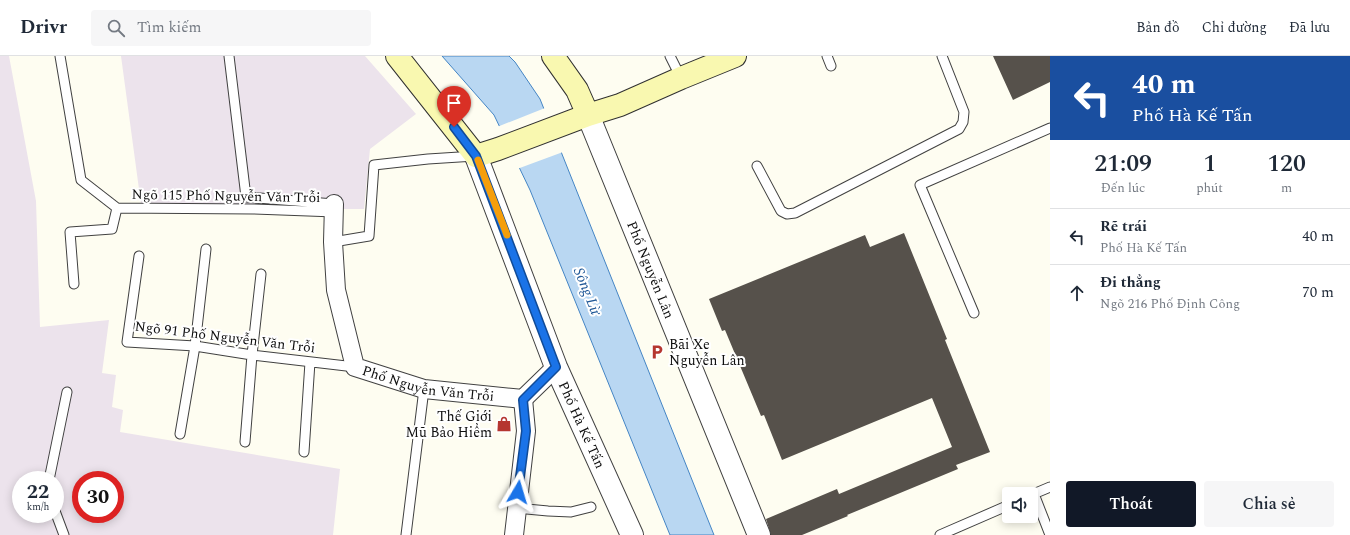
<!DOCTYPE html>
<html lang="vi">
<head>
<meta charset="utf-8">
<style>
	:root { --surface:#fff; --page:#f6f6f7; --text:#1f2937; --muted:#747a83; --line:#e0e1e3; --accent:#111827 }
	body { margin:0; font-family:Spectral,serif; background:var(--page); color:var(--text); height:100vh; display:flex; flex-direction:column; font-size:15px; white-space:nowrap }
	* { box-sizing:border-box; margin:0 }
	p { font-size:13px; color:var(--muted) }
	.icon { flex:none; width:22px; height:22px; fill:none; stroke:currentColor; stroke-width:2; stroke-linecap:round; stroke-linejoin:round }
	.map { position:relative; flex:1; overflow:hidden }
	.side { display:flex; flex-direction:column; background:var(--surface); width:300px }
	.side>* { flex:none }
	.hud { background:#1a4fa0; color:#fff; overflow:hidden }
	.fabs { position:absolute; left:1002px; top:431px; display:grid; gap:8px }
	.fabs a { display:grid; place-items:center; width:36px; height:36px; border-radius:4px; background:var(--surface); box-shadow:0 2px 10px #0003; font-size:20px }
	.speed { position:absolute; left:12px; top:415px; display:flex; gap:8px; font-size:20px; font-weight:700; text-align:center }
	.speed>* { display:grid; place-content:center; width:52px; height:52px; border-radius:50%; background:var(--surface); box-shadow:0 2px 10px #0003; line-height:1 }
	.speed small { font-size:10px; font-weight:400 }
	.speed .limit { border:6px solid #d22; background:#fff; color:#111 }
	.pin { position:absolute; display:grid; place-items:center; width:34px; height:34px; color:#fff; margin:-41px -17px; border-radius:50% 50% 50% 0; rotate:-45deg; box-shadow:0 0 4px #0007 }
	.pin .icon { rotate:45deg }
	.me { position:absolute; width:44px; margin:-22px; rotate:7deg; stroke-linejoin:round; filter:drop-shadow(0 0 3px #0008) }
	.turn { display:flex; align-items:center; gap:14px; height:84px; padding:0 16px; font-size:18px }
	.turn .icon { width:52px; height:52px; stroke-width:2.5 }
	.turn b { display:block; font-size:28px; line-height:34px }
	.eta { display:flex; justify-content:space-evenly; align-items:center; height:68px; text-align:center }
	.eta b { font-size:24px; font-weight:600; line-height:28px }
	.primary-button { display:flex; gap:8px; margin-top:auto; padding:8px 16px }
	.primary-button a { flex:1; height:46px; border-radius:4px; background:var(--accent); color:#fff; font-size:16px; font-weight:600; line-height:46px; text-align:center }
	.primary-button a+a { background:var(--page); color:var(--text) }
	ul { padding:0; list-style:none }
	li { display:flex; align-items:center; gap:12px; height:56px; padding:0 16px; border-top:1px solid var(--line) }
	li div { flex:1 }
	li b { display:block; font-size:15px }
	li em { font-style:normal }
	header { display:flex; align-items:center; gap:24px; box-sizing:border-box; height:56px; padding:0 20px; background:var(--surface); border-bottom:1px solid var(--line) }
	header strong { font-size:19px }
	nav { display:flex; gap:22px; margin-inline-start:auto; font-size:14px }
	.search { width:280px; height:36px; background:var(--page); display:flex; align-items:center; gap:10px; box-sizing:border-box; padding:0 14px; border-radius:4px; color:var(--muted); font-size:15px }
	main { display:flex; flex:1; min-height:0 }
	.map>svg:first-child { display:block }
	.industrial { fill:#ece3ec; fill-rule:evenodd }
	.water { fill:#b9d7f2; stroke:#4585c4 }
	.pier { fill:#fefdf1 }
	.building { fill:#56514b }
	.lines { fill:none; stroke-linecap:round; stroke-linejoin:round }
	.service-casing { stroke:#414141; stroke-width:11 }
	.minor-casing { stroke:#414141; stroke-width:20 }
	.tertiary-casing { stroke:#414141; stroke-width:24 }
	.secondary-casing { stroke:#303030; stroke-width:24 }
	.service { stroke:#fff; stroke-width:9 }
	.minor { stroke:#fff; stroke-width:18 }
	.tertiary { stroke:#fff; stroke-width:22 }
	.secondary { stroke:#f9f8b0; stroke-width:22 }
	.route-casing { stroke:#114b97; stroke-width:10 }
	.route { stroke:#1a73e8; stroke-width:7 }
	.slow { stroke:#f59e0b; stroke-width:7 }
	.labels { text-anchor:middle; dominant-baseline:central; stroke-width:4; stroke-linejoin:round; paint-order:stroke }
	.street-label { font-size:14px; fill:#0e0e0e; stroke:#fff }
	.poi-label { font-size:14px; fill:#0e0e0e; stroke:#fff; text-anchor:start }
	.water-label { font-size:15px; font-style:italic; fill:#205897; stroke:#fff }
</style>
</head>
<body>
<header>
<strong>Drivr</strong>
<div class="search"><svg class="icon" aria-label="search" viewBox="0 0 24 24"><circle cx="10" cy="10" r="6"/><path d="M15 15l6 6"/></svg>Tìm kiếm</div>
<nav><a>Bản đồ</a><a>Chỉ đường</a><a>Đã lưu</a></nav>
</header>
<main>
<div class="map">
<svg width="1050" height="479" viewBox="0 0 1050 479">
	<rect width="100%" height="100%" fill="#fefdf1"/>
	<path class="industrial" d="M0,0h9l27,145 4,126 69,-7 -7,53 14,2 -4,32 11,3 -3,22 220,37 -7,66h-333zM21,424h34v34h-34zM81,424h34v34h-34z
		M121,0h244l51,58 -46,35 -6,60h-22l-201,-5z"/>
	<path class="water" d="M442,0h67l6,6 25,37 174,436h-44l-140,-345 -36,-75z"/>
	<path class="pier" d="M545,52l18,44 -46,17 -20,-42z"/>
	<path class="building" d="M993,0h57v26l-37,18z
		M904,177l43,106 -2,1 45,112 -34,13 2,4 -111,46 1,1 -46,19h-31l-5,-16 71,-30 2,5 113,-47 -20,-49 -150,62 -18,-45 -3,1 -36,-86 -3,1 -13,-32 156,-64 5,12z"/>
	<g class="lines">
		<g class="service-casing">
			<path id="service" d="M60,0l21,124 36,28 137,1 81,3
				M229,0l17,141 88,7
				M670,0l11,22
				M827,0l4,10
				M757,110l24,45 6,3 8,-1 164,-84 4,-7 1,-10 -22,-56
				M333,186l36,-6 5,-71 54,-6 47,-3
				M139,200l-12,86 68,4 57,9 103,12
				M74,228l-4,-52 42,-3 5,-21
				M974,257l-54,-128 130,-57
				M180,378l15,-88 11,-97
				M245,386l7,-87 9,-81
				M304,396l6,-90
				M49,424l18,-88
				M1034,438l16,41
				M1031,439l19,-8
				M516,452l32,3 23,1 20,-5
				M55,455l9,24
				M406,479l18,-146
				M940,479l69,-30"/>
		</g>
		<g class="minor-casing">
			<g id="minor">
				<path id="s1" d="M334,148l-1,38 3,48 19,77 69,22 99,10 33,-32"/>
				<path d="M514,479l12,-104 -3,-32"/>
			</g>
		</g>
		<g class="tertiary-casing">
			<g id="tertiary">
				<path id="s2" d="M588,59l171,420"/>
				<path id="s3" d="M476,100l80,211 76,168"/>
			</g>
		</g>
		<g class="secondary-casing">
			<path id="secondary" d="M397,0l79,100 22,-7 90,-34 32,-10 61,-27 54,-22
				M553,0l24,34 11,25"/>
		</g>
		<use href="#service" class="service"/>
		<use href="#minor" class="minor"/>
		<use href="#tertiary" class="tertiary"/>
		<use href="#secondary" class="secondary"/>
	</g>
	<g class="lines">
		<g class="route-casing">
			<path id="route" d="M454,71l22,29 80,211 -33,33 3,31 -8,61"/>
		</g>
		<use href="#route" class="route"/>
		<path class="slow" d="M478,104l29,75"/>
	</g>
	<defs>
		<g id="parking-bare" transform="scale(1.2)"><path d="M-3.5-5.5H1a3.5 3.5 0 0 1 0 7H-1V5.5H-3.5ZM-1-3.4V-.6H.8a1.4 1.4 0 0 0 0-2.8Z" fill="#b53630" stroke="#fff" stroke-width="2.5" paint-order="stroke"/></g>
		<g id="shop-bare" transform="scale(1.2)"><path d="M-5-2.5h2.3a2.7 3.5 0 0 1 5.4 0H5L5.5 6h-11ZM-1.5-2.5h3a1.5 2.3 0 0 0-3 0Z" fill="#b53630" stroke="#fff" stroke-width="2.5" paint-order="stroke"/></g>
	</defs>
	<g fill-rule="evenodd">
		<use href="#parking-bare" x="657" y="296"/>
		<use href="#shop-bare" x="504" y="368"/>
	</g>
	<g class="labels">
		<g class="street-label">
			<text transform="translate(226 140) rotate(1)">Ngõ 115 Phố Nguyễn Văn Trỗi</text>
			<text stroke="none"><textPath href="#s2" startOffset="167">Phố Nguyễn Lân</textPath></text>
			<text transform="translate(225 281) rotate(7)">Ngõ 91 Phố Nguyễn Văn Trỗi</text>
			<text stroke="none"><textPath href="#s1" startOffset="241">Phố Nguyễn Văn Trỗi</textPath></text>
			<text stroke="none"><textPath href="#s3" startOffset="289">Phố Hà Kế Tấn</textPath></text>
		</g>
		<g class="poi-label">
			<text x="669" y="288">Bãi Xe<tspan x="669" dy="16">Nguyễn Lân</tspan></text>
			<text x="492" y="360" text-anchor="end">Thế Giới<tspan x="492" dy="16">Mũ Bảo Hiểm</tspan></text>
		</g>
		<g class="water-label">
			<text transform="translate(587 235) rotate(68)">Sông Lừ</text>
		</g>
	</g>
</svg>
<div class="fabs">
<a><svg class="icon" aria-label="sound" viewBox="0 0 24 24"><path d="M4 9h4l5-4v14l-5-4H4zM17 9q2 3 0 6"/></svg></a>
</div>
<div class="speed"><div>22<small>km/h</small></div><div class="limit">30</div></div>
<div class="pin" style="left:454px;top:71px;background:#d93025"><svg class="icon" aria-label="arrive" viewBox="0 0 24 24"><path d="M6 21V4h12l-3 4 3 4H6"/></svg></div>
<svg class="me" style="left:518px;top:436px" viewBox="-20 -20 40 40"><path d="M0-17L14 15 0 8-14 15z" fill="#1a73e8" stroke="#fff" stroke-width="4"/></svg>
</div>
<section class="side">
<div class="hud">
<div class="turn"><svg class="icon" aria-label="left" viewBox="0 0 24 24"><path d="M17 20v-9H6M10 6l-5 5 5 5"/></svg><div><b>40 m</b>Phố Hà Kế Tấn</div></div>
</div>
<div class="eta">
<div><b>21:09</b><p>Đến lúc</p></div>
<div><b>1</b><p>phút</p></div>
<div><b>120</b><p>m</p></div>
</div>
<ul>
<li><svg class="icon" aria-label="left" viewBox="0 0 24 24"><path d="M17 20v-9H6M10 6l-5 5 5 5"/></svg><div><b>Rẽ trái</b><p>Phố Hà Kế Tấn</p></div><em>40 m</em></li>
<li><svg class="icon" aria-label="ahead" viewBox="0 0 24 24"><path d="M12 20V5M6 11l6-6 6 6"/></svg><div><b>Đi thẳng</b><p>Ngõ 216 Phố Định Công</p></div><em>70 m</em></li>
</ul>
<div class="primary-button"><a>Thoát</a><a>Chia sẻ</a></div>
</section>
</main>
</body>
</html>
